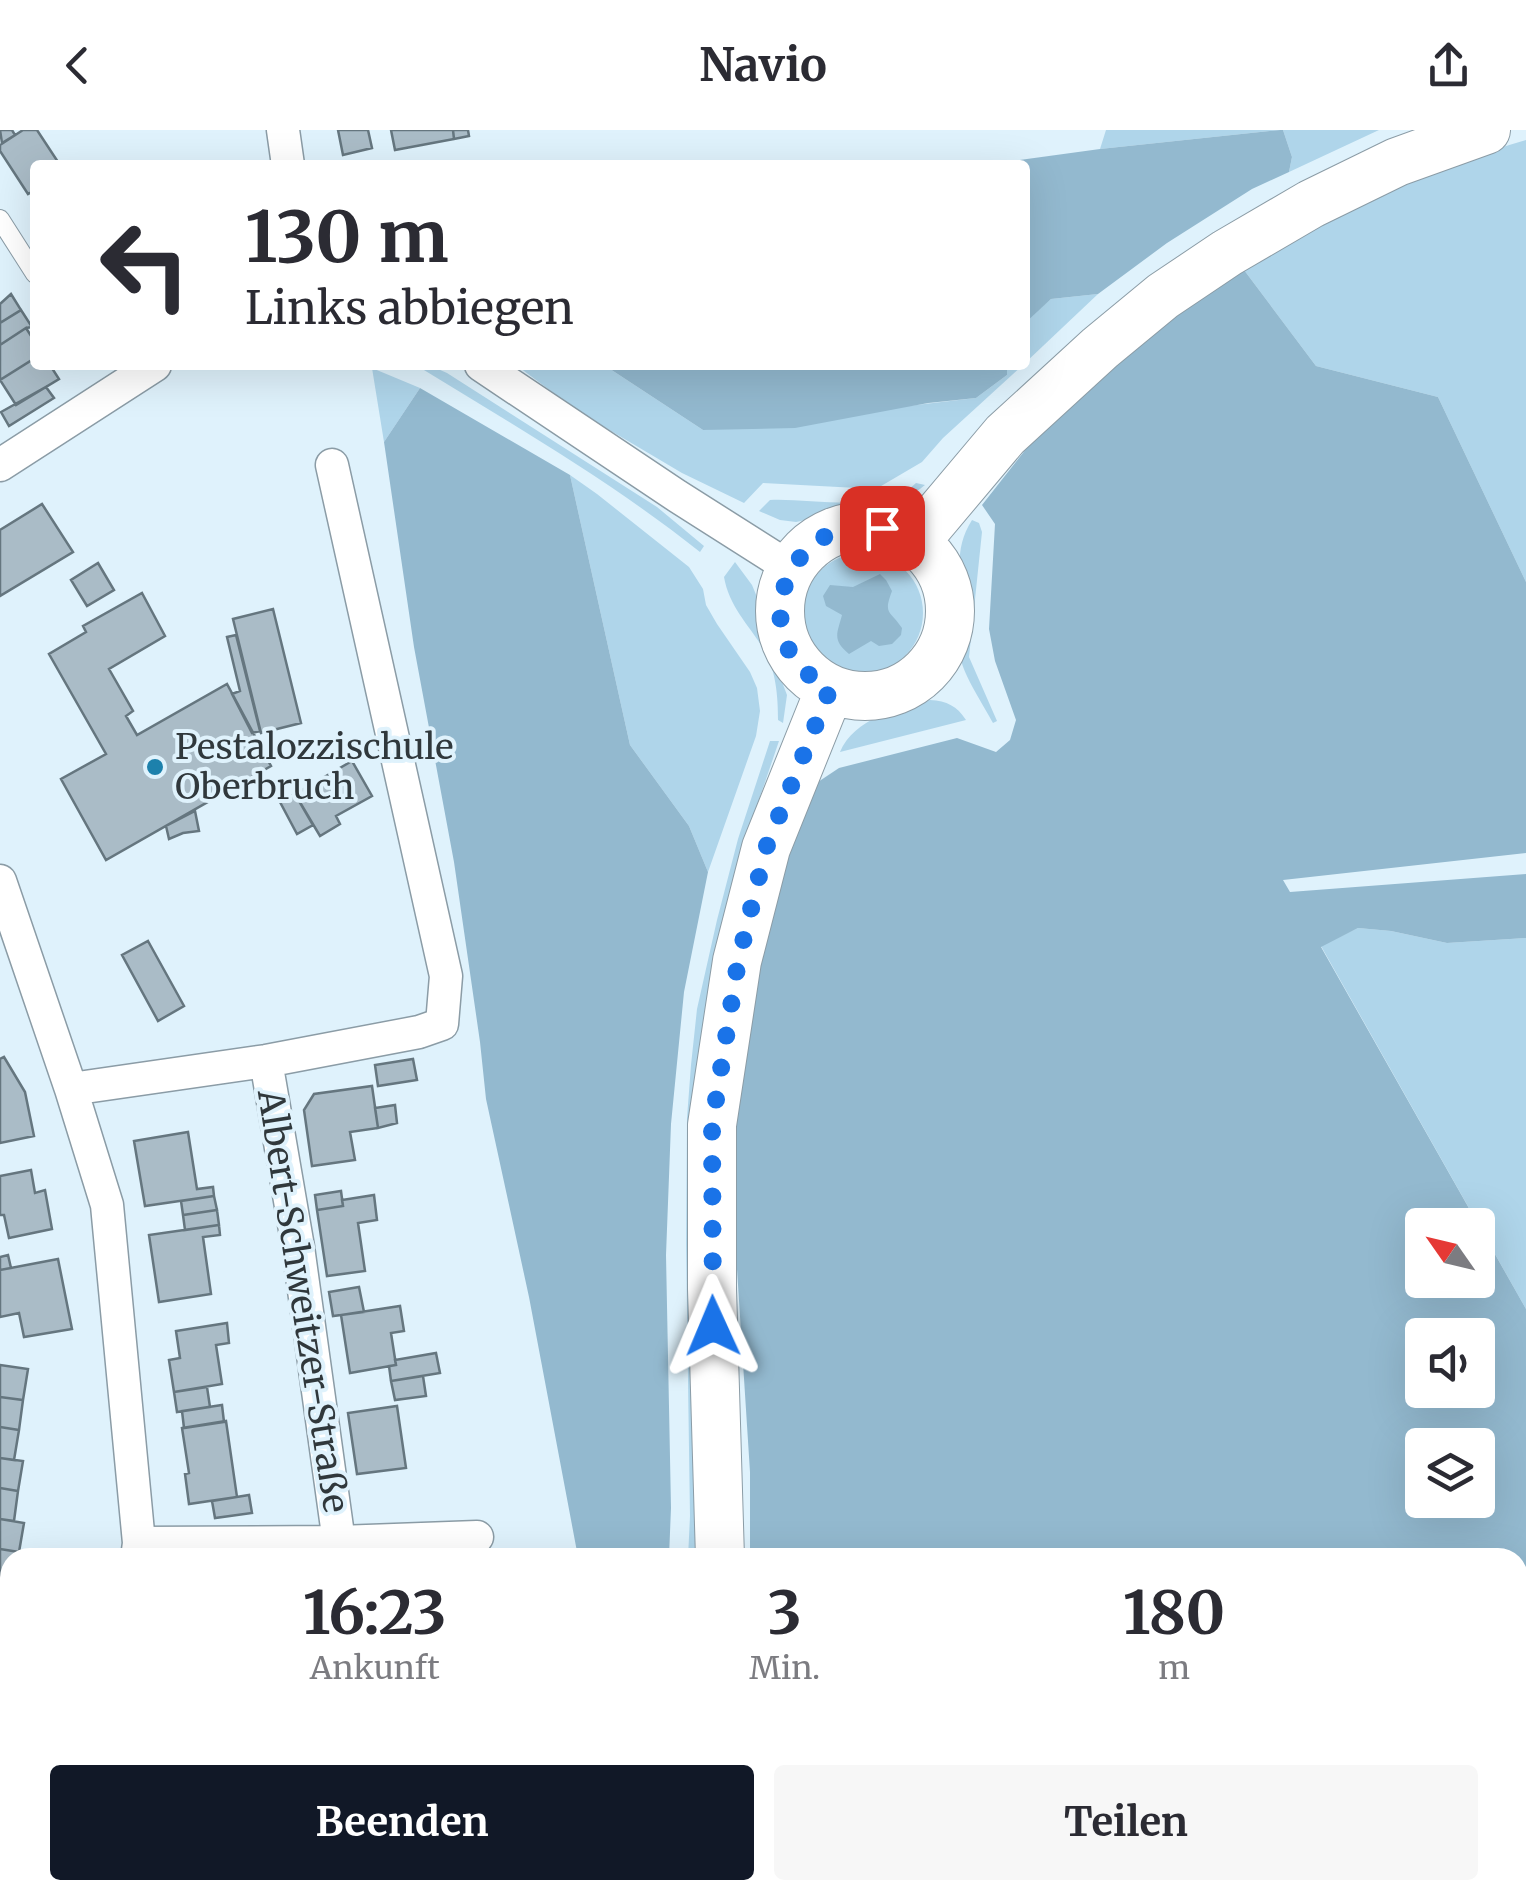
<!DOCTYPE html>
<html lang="de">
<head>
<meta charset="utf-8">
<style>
	:root { --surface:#fff; --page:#f7f7f7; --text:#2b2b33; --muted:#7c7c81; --accent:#111827 }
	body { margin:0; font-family:Merriweather,serif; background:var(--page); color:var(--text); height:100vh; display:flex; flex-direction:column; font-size:38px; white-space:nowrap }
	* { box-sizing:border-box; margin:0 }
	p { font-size:32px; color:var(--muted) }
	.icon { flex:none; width:55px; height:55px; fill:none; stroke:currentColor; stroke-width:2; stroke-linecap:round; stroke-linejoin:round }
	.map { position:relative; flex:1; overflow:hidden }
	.side { position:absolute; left:0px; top:1418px; width:1528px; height:352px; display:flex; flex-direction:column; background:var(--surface); border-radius:30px 30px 0 0; box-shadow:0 10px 40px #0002 }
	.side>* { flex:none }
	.hud { position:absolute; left:30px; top:30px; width:1000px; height:210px; border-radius:10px; box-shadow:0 10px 40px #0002; background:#fff; color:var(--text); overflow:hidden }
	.needle { width:65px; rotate:304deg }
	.controls { position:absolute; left:1405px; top:1078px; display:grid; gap:20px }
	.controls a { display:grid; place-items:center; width:90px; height:90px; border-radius:10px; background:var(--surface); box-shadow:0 10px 40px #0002; font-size:50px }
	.pin { position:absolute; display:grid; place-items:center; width:85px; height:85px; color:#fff; margin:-42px; border-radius:20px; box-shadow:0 5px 15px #0006 }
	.me { position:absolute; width:110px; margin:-55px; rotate:359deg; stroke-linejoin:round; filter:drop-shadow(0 0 8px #0008) }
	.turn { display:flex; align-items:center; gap:35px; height:210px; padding:0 50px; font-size:45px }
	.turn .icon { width:130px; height:130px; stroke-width:2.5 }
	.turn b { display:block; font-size:70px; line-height:85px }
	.eta { display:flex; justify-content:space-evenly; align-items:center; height:170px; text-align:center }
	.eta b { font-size:60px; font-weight:700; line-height:70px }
	.button { display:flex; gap:20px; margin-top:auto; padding:20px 50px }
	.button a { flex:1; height:115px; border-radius:10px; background:var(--accent); color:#fff; font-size:40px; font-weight:700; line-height:115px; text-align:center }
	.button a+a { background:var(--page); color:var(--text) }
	header { display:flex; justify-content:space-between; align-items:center; height:130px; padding:0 50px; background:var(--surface); font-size:45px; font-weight:700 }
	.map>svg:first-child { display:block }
	.green { fill:#afd5ea }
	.forest { fill:#93b9cf; fill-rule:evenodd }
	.building { fill:#aabcc7; stroke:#65767f; stroke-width:2.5 }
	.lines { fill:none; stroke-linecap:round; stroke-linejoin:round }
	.service-casing { stroke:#8b9ca6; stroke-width:20 }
	.minor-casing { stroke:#8b9ca6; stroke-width:35 }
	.secondary-casing { stroke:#8b9ca6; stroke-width:50 }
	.service { stroke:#fff; stroke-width:18 }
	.minor { stroke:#fff; stroke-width:32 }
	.secondary { stroke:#fff; stroke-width:48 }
	.route { stroke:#1a73e8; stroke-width:18; stroke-dasharray:0 32.4 }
	.poi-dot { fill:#1d81ac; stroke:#dff2fc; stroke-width:4 }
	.labels { text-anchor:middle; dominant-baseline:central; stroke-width:8; stroke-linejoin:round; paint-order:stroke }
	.poi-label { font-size:35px; fill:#30383c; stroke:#dff2fc; text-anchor:start }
	.street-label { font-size:35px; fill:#30383c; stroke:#dff2fc }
</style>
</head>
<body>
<header><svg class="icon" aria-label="back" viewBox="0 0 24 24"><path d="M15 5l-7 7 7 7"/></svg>Navio<svg class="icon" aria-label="share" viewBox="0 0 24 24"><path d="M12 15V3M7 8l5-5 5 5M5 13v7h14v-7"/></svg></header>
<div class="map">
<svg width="1526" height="1769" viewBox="0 0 1526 1769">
	<rect width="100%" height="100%" fill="#dff2fc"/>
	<path class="green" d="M1106,0h174l-180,19z
		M1283,0h96l-90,42 3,-15z
		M1526,10v442l-88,-185 -122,-31 -75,-100c90,-51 185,-97 285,-126z
		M1098,164l-73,69v-40l5,-6 21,-18z
		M420,235h9l18,8 210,134 47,39 -4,6c-88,-70 -185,-126 -281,-185z
		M516,235h88l99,65 273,-32 31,-23v-10h16l-80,73 -21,24 -46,27 -113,-6 -19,20 -62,-30 -103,-61z
		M372,238l48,20 -36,54z
		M570,345l27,19 92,73 14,22 3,16 11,19 33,48 7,16 3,23 -4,25 -48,136 -19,-46 -59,-81z
		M916,353l9,2 -18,14 -27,11 -31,1 -53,11 -16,-2 -21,-9 11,-11c43,-2 114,15 146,-17z
		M972,390l7,3 3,9 -13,125 28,64 -4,2c-8,-15 -30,-49 -32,-64 -1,-12 3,-27 3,-39 0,-37 -14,-65 8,-100z
		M803 483a60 60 0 1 1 120 0a60 60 0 1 1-120 0Z
		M735,432l17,23 10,24 9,44 16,42 -4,28 -5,-3c0,-24 -2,-51 -15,-72 -15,-24 -34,-42 -39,-71z
		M930,570c17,1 27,6 36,20l-126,32c14,-33 58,-45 90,-52z
		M770,611h9l-31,91 -49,725 -11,1 2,-42 -4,-272 1,-126 4,-53 6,-56 20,-89 21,-81z
		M1358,798l33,3 56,12 79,-5v371l-205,-363z"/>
	<path class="forest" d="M1280,0h3l9,27 -3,15 -37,17 -85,54 -69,51 -47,5 -26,24v-158h-42l117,-16z
		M1241,136l75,100 122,31 88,185v271l-243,27 7,12 236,-18v64l-79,5 -56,-12 -33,-3 -37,19 205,362v590h-816l4,-9h804v-332l-768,-1v-85l-15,-234 2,-140 16,-122 36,-134 26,-58 24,-16 118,-30 39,14 14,-12 6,-20 -21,-59 -6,-32 6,-105 -13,-19 67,-85 62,-58zM1422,1095h56v55h-56zM1422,1205h56v55h-56zM1422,1315h56v55h-56z
		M604,235h403v10l-31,23 -48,5 -133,25 -92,2z
		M420,258l150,87 60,270 59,81 19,46 -24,120 -13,132 -5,131 5,253 -2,49h-91l-49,-260 -43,-198 -6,-57 -26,-180 -40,-215 -30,-205z
		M880,444l6,6 6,11c-9,24 -2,19 10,37l-1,7 -9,9 -13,2 -8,-5 -22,13c-17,-14 -12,-20 -7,-39l-16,-9 -3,-10 7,-11 23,2z"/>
	<path class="building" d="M0,0h12l3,5 -13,8z
		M23,0h14l23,35h-25v25l-7,4 -28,-43v-6z
		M338,0h30l4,18 -29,7z
		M391,0h62l1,9 -59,11z
		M453,0h15l1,6 -15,3z
		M11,164l10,16 -21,13v-19z
		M21,180l11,17 -6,1 -26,17v-22z
		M26,198l9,14v16l-35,22v-35z
		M35,228v7h15l9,14 -43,26 -16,-25z
		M46,257l8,11 -45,28 -8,-14z
		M42,374l31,48 -73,44v-66z
		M98,433l16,27 -27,16 -16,-26z
		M142,463l23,43 -56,33 24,42 -7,5 11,19 90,-51 44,82 -165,94 -45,-81 45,-25 -57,-100 37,-22 -3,-6z
		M273,479l28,114 -40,10 -28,-114z
		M236,505l24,96 -8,2 -20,-39 8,-3 -13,-54z
		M352,631l20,35 -36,20 4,8 -20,12 -25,-42z
		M295,664l18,31 -16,9 -17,-32z
		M195,681l4,20 -16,2 -14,6 -3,-13z
		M148,811l36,65 -26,15 -36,-66z
		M4,927l21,35 9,44 -34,7v-84z
		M413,929l4,21 -39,6 -3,-21z
		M372,956l6,42 -28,4 5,28 -43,6 -8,-56 10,-16z
		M395,975l2,18 -19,5 -3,-20z
		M188,1002l9,57 16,-2 1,9 -69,10 -11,-65z
		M31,1040l4,23 10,-3 7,39 -43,9 -5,-23h-4v-39z
		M341,1061l2,15 -26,4 -2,-15z
		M374,1065l3,25 -19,3 7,48 -38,5 -10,-66 26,-4 -1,-6z
		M214,1066l3,14 -34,5 -2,-14z
		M217,1080l2,15 -34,5 -2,-15z
		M219,1095l1,10 -17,2 8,57 -52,8 -10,-67z
		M8,1125l3,13 -11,2v-13z
		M58,1129l14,70 -48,8 -5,-24 -19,4v-47z
		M359,1157l5,25 -31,4 -4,-24z
		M400,1176l4,25 -13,2 5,32 -46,8 -9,-58z
		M227,1193l2,20 -13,2 6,39 -48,8 -5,-32 11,-2 -4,-27z
		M436,1223l4,20 -49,8 -2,-15 7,-1 -1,-5z
		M0,1235l28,4 -5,31 -23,-3z
		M423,1246l3,20 -31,4 -4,-19z
		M207,1257l3,20 -33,5 -3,-20z
		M0,1267l23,3 -4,30 -19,-3z
		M222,1275l2,17 -40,6 -2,-17z
		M397,1276l9,62 -49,6 -9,-61z
		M226,1291l11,76 -48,7 -4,-30 4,-1 -7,-45z
		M0,1297l19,3 -5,30 -14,-2z
		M0,1328l23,3 -5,30 -18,-3z
		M0,1358l18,3 -4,30 -14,-2z
		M249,1365l3,18 -37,5 -3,-17z
		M0,1389l24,4 -5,29 -19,-3z
		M0,1419l19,3v6h-9v25l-10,-2z
		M9,1500h1v38l-6,-1z
		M4,1537l6,1v38l-10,-2z
		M3,1575l7,1v14l-10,-2z
		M0,1626l10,2v68l-10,-2z
		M149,1760h299l4,1v4l3,1v3h-308z"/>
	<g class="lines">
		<g class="service-casing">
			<path id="service" d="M0,89l35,55
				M0,1479l10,1"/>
		</g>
		<g class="minor-casing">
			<path id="minor" d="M283,0l5,35
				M481,235l196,131 115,73
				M0,335l155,-100
				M0,751l71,208 36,116 32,338 -2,15
				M266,931l32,186 41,295
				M71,959l195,-28 153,-29 23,-8 4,-48 -114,-511
				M139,1413l200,-1 138,-5
				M81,1769l3,-9"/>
		</g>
		<g class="secondary-casing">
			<path id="secondary" d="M780 481a85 85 0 1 1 170 0a85 85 0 1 1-170 0Z
				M915,412l90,-107 95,-87 63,-52 64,-43 84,-49 86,-42 89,-32
				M720,1428l-8,-269v-164l25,-164 29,-113 64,-159
				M672,1769l3,-9"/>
		</g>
		<use href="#service" class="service"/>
		<use href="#minor" class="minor"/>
		<use href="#secondary" class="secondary"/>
	</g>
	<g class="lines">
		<path class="route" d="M713,1196l-1,-201 26,-163 28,-114 64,-159c-18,-10 -34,-23 -43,-43 -20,-47 7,-103 56,-117 13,-3 25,-2 39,-1"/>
	</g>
	<circle class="poi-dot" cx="155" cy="637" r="10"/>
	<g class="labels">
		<g class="poi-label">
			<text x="175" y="617">Pestalozzischule<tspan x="175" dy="40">Oberbruch</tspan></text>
		</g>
		<g class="street-label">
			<text transform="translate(303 1171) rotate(81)">Albert-Schweitzer-Straße</text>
		</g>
	</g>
</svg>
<div class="controls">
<a><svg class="needle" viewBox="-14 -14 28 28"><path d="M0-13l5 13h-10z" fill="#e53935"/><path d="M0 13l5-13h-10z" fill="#7c7c81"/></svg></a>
<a><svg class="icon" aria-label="sound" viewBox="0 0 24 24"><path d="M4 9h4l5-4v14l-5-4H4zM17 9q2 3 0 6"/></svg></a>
<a><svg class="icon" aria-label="layers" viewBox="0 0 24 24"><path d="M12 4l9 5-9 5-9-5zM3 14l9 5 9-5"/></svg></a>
</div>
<div class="pin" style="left:882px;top:398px;background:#d93025"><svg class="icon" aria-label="arrive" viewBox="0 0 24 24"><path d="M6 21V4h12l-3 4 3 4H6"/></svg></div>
<svg class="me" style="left:713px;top:1196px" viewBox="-20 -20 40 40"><path d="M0-17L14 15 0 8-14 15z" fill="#1a73e8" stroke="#fff" stroke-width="4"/></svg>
<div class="hud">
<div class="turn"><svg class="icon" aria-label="left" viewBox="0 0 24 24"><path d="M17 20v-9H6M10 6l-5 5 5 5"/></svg><div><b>130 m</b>Links abbiegen</div></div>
</div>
<section class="side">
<div class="eta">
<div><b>16:23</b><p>Ankunft</p></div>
<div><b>3</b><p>Min.</p></div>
<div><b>180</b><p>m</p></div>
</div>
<div class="button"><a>Beenden</a><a>Teilen</a></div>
</section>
</div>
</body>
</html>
